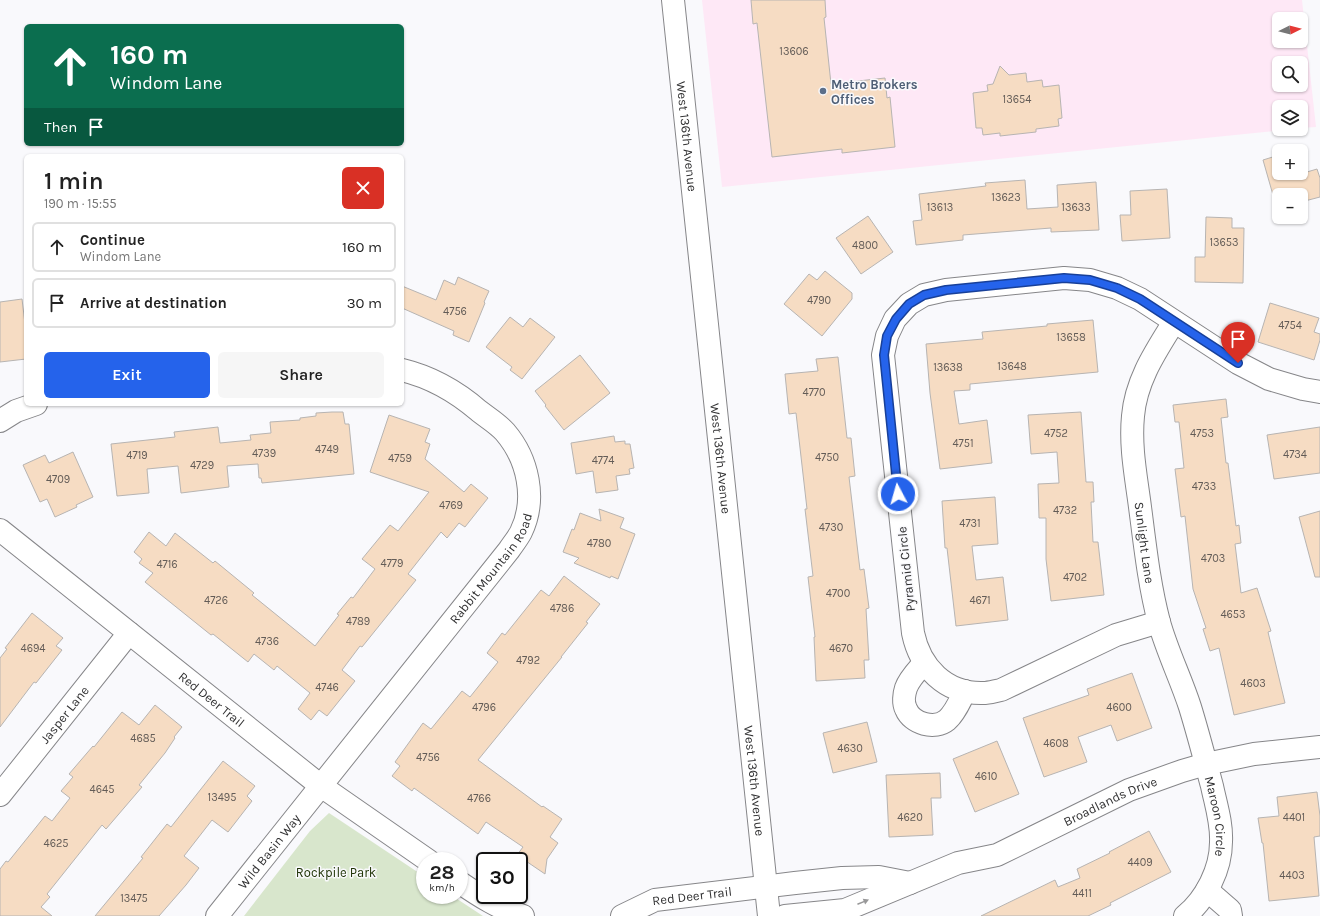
<!DOCTYPE html>
<html lang="en">
<head>
<meta charset="utf-8">
<style>
	:root { --surface:#fff; --page:#f6f6f6; --text:#222; --muted:#767676; --line:#e0e0e0; --accent:#2563eb }
	body { margin:0; font-family:Karla,sans-serif; background:var(--page); color:var(--text); height:100vh; display:flex; flex-direction:column; font-size:15px; white-space:nowrap }
	* { box-sizing:border-box; margin:0 }
	p { font-size:13px; color:var(--muted) }
	.icon { flex:none; width:22px; height:22px; fill:none; stroke:currentColor; stroke-width:2; stroke-linecap:round; stroke-linejoin:round }
	.map { position:relative; flex:1; overflow:hidden }
	.sheet { position:absolute; left:24px; top:154px; width:380px; height:252px; display:flex; flex-direction:column; background:var(--surface); border-radius:6px; box-shadow:0 1px 3px #0004 }
	.sheet>* { flex:none }
	.guide { position:absolute; left:24px; top:24px; width:380px; height:122px; border-radius:6px; box-shadow:0 1px 3px #0004; background:#0b6e4f; color:#fff; overflow:hidden }
	.needle { width:26px; rotate:84deg }
	.tools { position:absolute; left:1272px; top:12px; display:grid; gap:8px }
	.tools a { display:grid; place-items:center; width:36px; height:36px; border-radius:6px; background:var(--surface); box-shadow:0 1px 3px #0004; font-size:20px }
	.speed { position:absolute; left:416px; top:852px; display:flex; gap:8px; font-size:20px; font-weight:700; text-align:center }
	.speed>* { display:grid; place-content:center; width:52px; height:52px; border-radius:50%; background:var(--surface); box-shadow:0 1px 3px #0004; line-height:1 }
	.speed small { font-size:10px; font-weight:400 }
	.speed .limit { border:2px solid #111; border-radius:6px; background:#fff; color:#111 }
	.pin { position:absolute; display:grid; place-items:center; width:34px; height:34px; color:#fff; margin:-41px -17px; border-radius:50% 50% 50% 0; rotate:-45deg; box-shadow:0 0 4px #0007 }
	.pin .icon { rotate:45deg }
	.me { position:absolute; width:44px; margin:-22px; rotate:354deg; stroke-linejoin:round; filter:drop-shadow(0 0 3px #0008) }
	.turn { display:flex; align-items:center; gap:14px; height:84px; padding:0 20px; font-size:18px }
	.turn .icon { width:52px; height:52px; stroke-width:2.5 }
	.turn b { display:block; font-size:28px; line-height:34px }
	.then { display:flex; align-items:center; height:38px; padding:0 20px; background:#0003; gap:8px; font-size:15px }
	.round { display:grid; place-items:center; flex:none; width:42px; height:42px; border-radius:6px; background:var(--page) }
	.overview { display:flex; align-items:center; justify-content:space-between; height:68px; padding:0 20px }
	h1 { font-size:24px; font-weight:600; line-height:30px }
	.primary-button { display:flex; gap:8px; margin-top:auto; padding:8px 20px }
	.primary-button a { flex:1; height:46px; border-radius:6px; background:var(--accent); color:#fff; font-size:16px; font-weight:600; line-height:46px; text-align:center }
	.primary-button a+a { background:var(--page); color:var(--text) }
	ul { padding:0; list-style:none }
	li { display:flex; align-items:center; gap:12px; height:50px; margin:0 8px 6px; padding:0 12px; border:2px solid var(--line); border-radius:6px }
	li div { flex:1 }
	li b { display:block; font-size:15px }
	li em { font-style:normal }
	.map>svg:first-child { display:block }
	.commercial { fill:#fee8f6; fill-rule:evenodd }
	.green { fill:#d8e6cc }
	.building { fill:#f6dcc3; stroke:#b7b4b2 }
	.lines { fill:none; stroke-linecap:round; stroke-linejoin:round }
	.minor-casing { stroke:#868689; stroke-width:24 }
	.secondary-casing { stroke:#868689; stroke-width:24 }
	.minor { stroke:#fff; stroke-width:22 }
	.secondary { stroke:#fff; stroke-width:22 }
	.oneway { fill:#989899 }
	.route-casing { stroke:#184099; stroke-width:10 }
	.route { stroke:#2563eb; stroke-width:7 }
	.service-dot { fill:#5c6f8a; stroke:#f9f9fc; stroke-width:1.5 }
	.labels { text-anchor:middle; dominant-baseline:central; stroke-width:3; stroke-linejoin:round; paint-order:stroke }
	.number-label { font-size:11px; fill:#635c57 }
	.service-label { font-size:13px; font-weight:bold; fill:#4e5e75; stroke:#f9f9fc; text-anchor:start }
	.street-label { font-size:13px; fill:#323233; stroke:#f9f9fc }
	.park-label { font-size:13px; fill:#203507; stroke:#f9f9fc }
</style>
</head>
<body>
<div class="map">
<svg width="1320" height="916" viewBox="0 0 1320 916">
	<rect width="100%" height="100%" fill="#f9f9fc"/>
	<path class="commercial" d="M702,0h600l14,127 -15,1v-21h-22v22h16l-573,58zM1279,19h22v22h-22zM1279,63h22v22h-22z"/>
	<path class="green" d="M329,813l96,64v18h26l32,21h-239l66,-85z"/>
	<path class="building" d="M751,0h74l1,17 -2,1 7,66 54,-6 2,20 3,-1 5,50 -53,6v-4l-70,8 -15,-134 -4,1z
		M1000,66l9,9 17,-2 1,9 15,-2 1,7 16,-2 3,33 -4,1 1,7 -23,3v3l-36,4v-3l-17,2 -1,-7h-6l-3,-35 15,-2 -1,-6 6,-1z
		M1301,149l6,23 10,-3 3,9v19l-19,5v-7h-22v13l-2,1 -14,-49 16,-5v18h22v-22h-6z
		M1025,180l2,29 31,-2 -1,-22 39,-3 3,48 -48,2v-4l-88,7v5l-47,5 -3,-24 9,-1 -3,-26 67,-8 -1,-3z
		M1167,189l3,49 -48,3 -2,-26h11l-1,-24z
		M868,216l25,36 -32,22 -25,-36z
		M1206,217l26,1v10h12l-1,55 -48,-1v-25h10z
		M825,271l27,22v6l-30,37 -38,-32 25,-30 8,6z
		M458,277l31,14 -5,11 1,1 -16,39 -16,-7 1,-4 -52,-23v-22l34,14 8,-20 11,5z
		M22,299l4,33v27l-26,3v-60z
		M1270,303l49,15 -5,14 6,2v6l-6,20 -56,-18z
		M510,317l13,10 7,-9 25,19 -33,42 -12,-9 2,-3 -26,-20z
		M1093,320l5,52 -128,12v6l-16,1 5,33 28,-4 5,43 -52,6 -10,-76 -4,-49 57,-5 -1,-7 65,-6v-2z
		M580,355l30,38 -46,37 -19,-24 1,-1 -11,-14z
		M838,357l9,81h4l4,38 -6,1 11,93 4,-1 5,39 -3,1 3,51h-5l1,18 -49,3 -2,-44h1l-7,-60 5,-1 -8,-67h2l-11,-96 -7,1 -4,-40 33,-3 -2,-12z
		M1226,399l2,18 -7,1 5,45h2l8,63 3,-1 2,18 -6,1 6,49 16,-5 14,43 -3,1 17,71 -51,12 -15,-67 -9,3 -7,-22 3,-1 -13,-39 -8,-73 -4,1 -6,-48 9,-1 -5,-46h-4l-2,-17z
		M332,412h11l2,12h4l5,50 -92,9 -1,-5h-2l-1,-14 -31,2 2,21 -48,6 -3,-27 -31,3 2,24 -32,3 -6,-52 64,-7 -1,-5 44,-5 2,16 31,-3 -1,-5 21,-2 -1,-11 30,-2v-2l16,-2v-3z
		M1081,412l5,70h7l1,20h-3l2,40h5l6,53 -53,6 -5,-42v-41h-7l-1,-34 21,-1 -2,-31 -26,2 -3,-39z
		M389,415l41,14 -5,13 5,2 -5,15 39,33 7,-8 17,14 -23,29 -6,-4 -12,15 -6,-6 -33,42 8,6 -54,67 -2,-1 -18,24 13,11 -28,35 -8,-6 -8,10 -13,-11 12,-16 -33,-27 -3,4 -20,-16 -6,8 -35,-28 -2,1 -66,-53 8,-9 -14,-10 3,-4 -8,-7 15,-20 17,14 9,-13 38,30 2,-2 39,32 -2,2 63,51 24,-31 -2,-1 14,-17 2,1 22,-29 -13,-10 28,-34 8,6 31,-39 -59,-20z
		M1320,427v46l-46,6 -7,-44z
		M614,436l1,6 10,-1v3h5l4,24 -5,1 1,5 -14,2 2,14 -22,3 -3,-22 -17,3 -5,-31z
		M73,452l20,45 -17,8 1,2 -22,10 -8,-18 -7,3 -17,-37 22,-10 4,8z
		M995,497l3,47 -26,2 4,34 27,-3 5,43 -52,6 -9,-78h-2l-3,-47z
		M599,509l25,9 -4,10 15,6 -17,45 -7,-3 -1,2 -36,-15 5,-5 -16,-6 9,-23 2,1 6,-17 21,8z
		M1320,511v66h-5l-16,-60z
		M564,576l36,28 -14,18 2,1 -27,34h1l-84,103 64,47 1,-1 19,13 -12,18 8,6 -11,16 -2,15 -28,-19 6,-8 -37,-25 -8,12 -64,-46 -2,3 -20,-15 8,-10 -5,-4 28,-39 8,6 31,-38 8,6 28,-35 -11,-9 15,-20 3,2 36,-45 8,6z
		M32,613l31,25 -7,8 6,4 -26,33 -2,-1 -34,45v-69l7,-9 -2,-1z
		M1132,673l20,55 -35,13 -6,-16 -33,12 9,25 -43,15 -21,-59 66,-23 -2,-6z
		M155,705l27,22 -8,10 1,1 -10,15 -26,32 3,2 -36,42 -4,-4 -55,69 3,3 -9,10 11,9h-52v-47l6,-8 2,1 37,-46 7,5 18,-23 -9,-7 12,-14 -4,-3 24,-28 1,1 28,-35 17,13z
		M867,722l10,40 -44,11 -10,-40z
		M997,741l22,53 -44,18 -22,-53z
		M223,761l32,25 -8,10 5,5 -24,31 -16,-12 -28,36 15,12 -13,17 -27,31h-64l48,-58 -2,-1 26,-33 4,3z
		M940,773l1,25h-10l2,37 -44,2 -3,-62z
		M1317,792l3,24v20l-6,1 5,59 -50,5 -6,-58h-1l-4,-25 21,-2 -2,-19z
		M1149,831l22,41 -61,31 1,2 -23,11h-107l74,-36 3,7 22,-9 -3,-9 33,-16 -1,-1z"/>
	<g class="lines">
		<g class="minor-casing">
			<g id="minor">
				<path id="s1" d="M1174,322c-18,29 -38,58 -41,94 -3,31 3,60 7,91 5,38 9,77 19,115 8,29 22,57 31,85 8,26 15,53 22,79 4,19 10,37 9,56 0,27 -15,57 -36,74"/>
				<path d="M0,421l16,-10 20,-7"/>
				<path id="s2" d="M0,530l321,256 108,75"/>
				<path d="M1159,622l-43,13 -115,55c-6,1 -12,3 -18,3 -38,1 -63,-26 -70,-60l-30,-278 4,-19 8,-17 14,-15 15,-9 22,-5 118,-12 26,2 27,8 23,11 98,64 31,16 34,10 17,3"/>
				<path d="M924,663c-6,7 -15,16 -18,25 -2,6 -3,15 0,21 6,15 29,21 41,11 8,-7 13,-19 18,-29"/>
				<path id="s3" d="M0,795l129,-162"/>
				<path d="M459,882c22,15 39,26 64,34"/>
				<path d="M1207,890l23,20 1,6"/>
				<path id="s4" d="M217,916l292,-366c4,-6 9,-12 12,-18 16,-33 7,-73 -16,-100 -7,-8 -17,-14 -26,-21 -22,-19 -48,-34 -77,-41"/>
				<path id="s5" d="M622,916l33,-16 140,-17 47,-5 37,-1 31,6"/>
				<path id="s6" d="M785,916l60,-6 113,-47 39,-8 132,-65 53,-19 24,-7 48,-10 66,-7"/>
			</g>
		</g>
		<g class="secondary-casing">
			<g id="secondary">
				<path id="s7" d="M673,0l96,916"/>
			</g>
		</g>
		<use href="#minor" class="minor"/>
		<use href="#secondary" class="secondary"/>
	</g>
	<defs><path id="oneway-solid" d="M-6-.8H1V-3.2L6.5 0L1 3.2V.8H-6Z"/></defs>
	<use class="oneway" href="#oneway-solid" transform="translate(863 902) rotate(-22)"/>
	<g class="lines">
		<g class="route-casing">
			<path id="route" d="M898,494l-14,-139 3,-19 9,-17 13,-15 15,-9 22,-5 118,-12 26,2 27,8 23,11 98,64"/>
		</g>
		<use href="#route" class="route"/>
	</g>
	<circle class="service-dot" cx="823" cy="91" r="4"/>
	<g class="labels">
		<g class="number-label">
			<text x="794" y="51">13606</text>
			<text x="1017" y="99">13654</text>
			<text x="1006" y="197">13623</text>
			<text x="940" y="207">13613</text>
			<text x="1076" y="207">13633</text>
			<text x="1224" y="242">13653</text>
			<text x="865" y="245">4800</text>
			<text x="819" y="300">4790</text>
			<text x="455" y="311">4756</text>
			<text x="1290" y="325">4754</text>
			<text x="1071" y="337">13658</text>
			<text x="1012" y="366">13648</text>
			<text x="948" y="367">13638</text>
			<text x="814" y="392">4770</text>
			<text x="1056" y="433">4752</text>
			<text x="1202" y="433">4753</text>
			<text x="963" y="443">4751</text>
			<text x="327" y="449">4749</text>
			<text x="264" y="453">4739</text>
			<text x="1295" y="454">4734</text>
			<text x="137" y="455">4719</text>
			<text x="827" y="457">4750</text>
			<text x="400" y="458">4759</text>
			<text x="603" y="460">4774</text>
			<text x="202" y="465">4729</text>
			<text x="58" y="479">4709</text>
			<text x="1204" y="486">4733</text>
			<text x="451" y="505">4769</text>
			<text x="1065" y="510">4732</text>
			<text x="970" y="523">4731</text>
			<text x="831" y="527">4730</text>
			<text x="599" y="543">4780</text>
			<text x="1213" y="558">4703</text>
			<text x="392" y="563">4779</text>
			<text x="167" y="564">4716</text>
			<text x="1075" y="577">4702</text>
			<text x="838" y="593">4700</text>
			<text x="216" y="600">4726</text>
			<text x="980" y="600">4671</text>
			<text x="562" y="608">4786</text>
			<text x="1233" y="614">4653</text>
			<text x="358" y="621">4789</text>
			<text x="267" y="641">4736</text>
			<text x="33" y="648">4694</text>
			<text x="841" y="648">4670</text>
			<text x="528" y="660">4792</text>
			<text x="1253" y="683">4603</text>
			<text x="327" y="687">4746</text>
			<text x="484" y="707">4796</text>
			<text x="1119" y="707">4600</text>
			<text x="143" y="738">4685</text>
			<text x="1056" y="743">4608</text>
			<text x="850" y="748">4630</text>
			<text x="428" y="757">4756</text>
			<text x="986" y="776">4610</text>
			<text x="102" y="789">4645</text>
			<text x="222" y="797">13495</text>
			<text x="479" y="798">4766</text>
			<text x="910" y="817">4620</text>
			<text x="1294" y="817">4401</text>
			<text x="56" y="843">4625</text>
			<text x="1140" y="862">4409</text>
			<text x="1292" y="875">4403</text>
			<text x="1082" y="893">4411</text>
			<text x="134" y="898">13475</text>
		</g>
		<g class="service-label">
			<text x="831" y="84">Metro Brokers<tspan x="831" dy="15">Offices</tspan></text>
		</g>
		<g class="street-label">
			<text stroke="none"><textPath href="#s7" startOffset="137">West 136th Avenue</textPath></text>
			<text stroke="none"><textPath href="#s7" startOffset="461">West 136th Avenue</textPath></text>
			<text stroke="none"><textPath href="#s1" startOffset="231">Sunlight Lane</textPath></text>
			<text stroke="none"><textPath href="#s4" startOffset="443">Rabbit Mountain Road</textPath></text>
			<text transform="translate(906 569) rotate(-96)">Pyramid Circle</text>
			<text stroke="none"><textPath href="#s2" startOffset="271">Red Deer Trail</textPath></text>
			<text stroke="none"><textPath href="#s3" startOffset="103">Jasper Lane</textPath></text>
			<text stroke="none"><textPath href="#s7" startOffset="785">West 136th Avenue</textPath></text>
			<text stroke="none"><textPath href="#s6" startOffset="348">Broadlands Drive</textPath></text>
			<text stroke="none"><textPath href="#s1" startOffset="515">Maroon Circle</textPath></text>
			<text stroke="none"><textPath href="#s4" startOffset="83">Wild Basin Way</textPath></text>
			<text stroke="none"><textPath href="#s5" startOffset="74">Red Deer Trail</textPath></text>
		</g>
		<g class="park-label">
			<text x="336" y="872">Rockpile Park</text>
		</g>
	</g>
</svg>
<div class="tools">
<a><svg class="needle" viewBox="-14 -14 28 28"><path d="M0-13l5 13h-10z" fill="#e53935"/><path d="M0 13l5-13h-10z" fill="#767676"/></svg></a>
<a><svg class="icon" aria-label="search" viewBox="0 0 24 24"><circle cx="10" cy="10" r="6"/><path d="M15 15l6 6"/></svg></a>
<a><svg class="icon" aria-label="layers" viewBox="0 0 24 24"><path d="M12 4l9 5-9 5-9-5zM3 14l9 5 9-5"/></svg></a>
<a>+</a>
<a>−</a>
</div>
<div class="speed"><div>28<small>km/h</small></div><div class="limit">30</div></div>
<div class="pin" style="left:1238px;top:363px;background:#d93025"><svg class="icon" aria-label="arrive" viewBox="0 0 24 24"><path d="M6 21V4h12l-3 4 3 4H6"/></svg></div>
<svg class="me" style="left:898px;top:494px" viewBox="-20 -20 40 40"><circle r="17" fill="#2563eb" stroke="#fff" stroke-width="3"/><path d="M0-11L8 9 0 5-8 9z" fill="#fff"/></svg>
<div class="guide">
<div class="turn"><svg class="icon" aria-label="ahead" viewBox="0 0 24 24"><path d="M12 20V5M6 11l6-6 6 6"/></svg><div><b>160 m</b>Windom Lane</div></div>
<div class="then">Then<svg class="icon" aria-label="arrive" viewBox="0 0 24 24"><path d="M6 21V4h12l-3 4 3 4H6"/></svg></div>
</div>
<section class="sheet">
<div class="overview"><div><h1>1 min</h1><p>190 m · 15:55</p></div><a class="round" style="background:#d93025;color:#fff"><svg class="icon" aria-label="close" viewBox="0 0 24 24"><path d="M6 6l12 12M18 6L6 18"/></svg></a></div>
<ul>
<li><svg class="icon" aria-label="ahead" viewBox="0 0 24 24"><path d="M12 20V5M6 11l6-6 6 6"/></svg><div><b>Continue</b><p>Windom Lane</p></div><em>160 m</em></li>
<li><svg class="icon" aria-label="arrive" viewBox="0 0 24 24"><path d="M6 21V4h12l-3 4 3 4H6"/></svg><div><b>Arrive at destination</b></div><em>30 m</em></li>
</ul>
<div class="primary-button"><a>Exit</a><a>Share</a></div>
</section>
</div>
</body>
</html>
